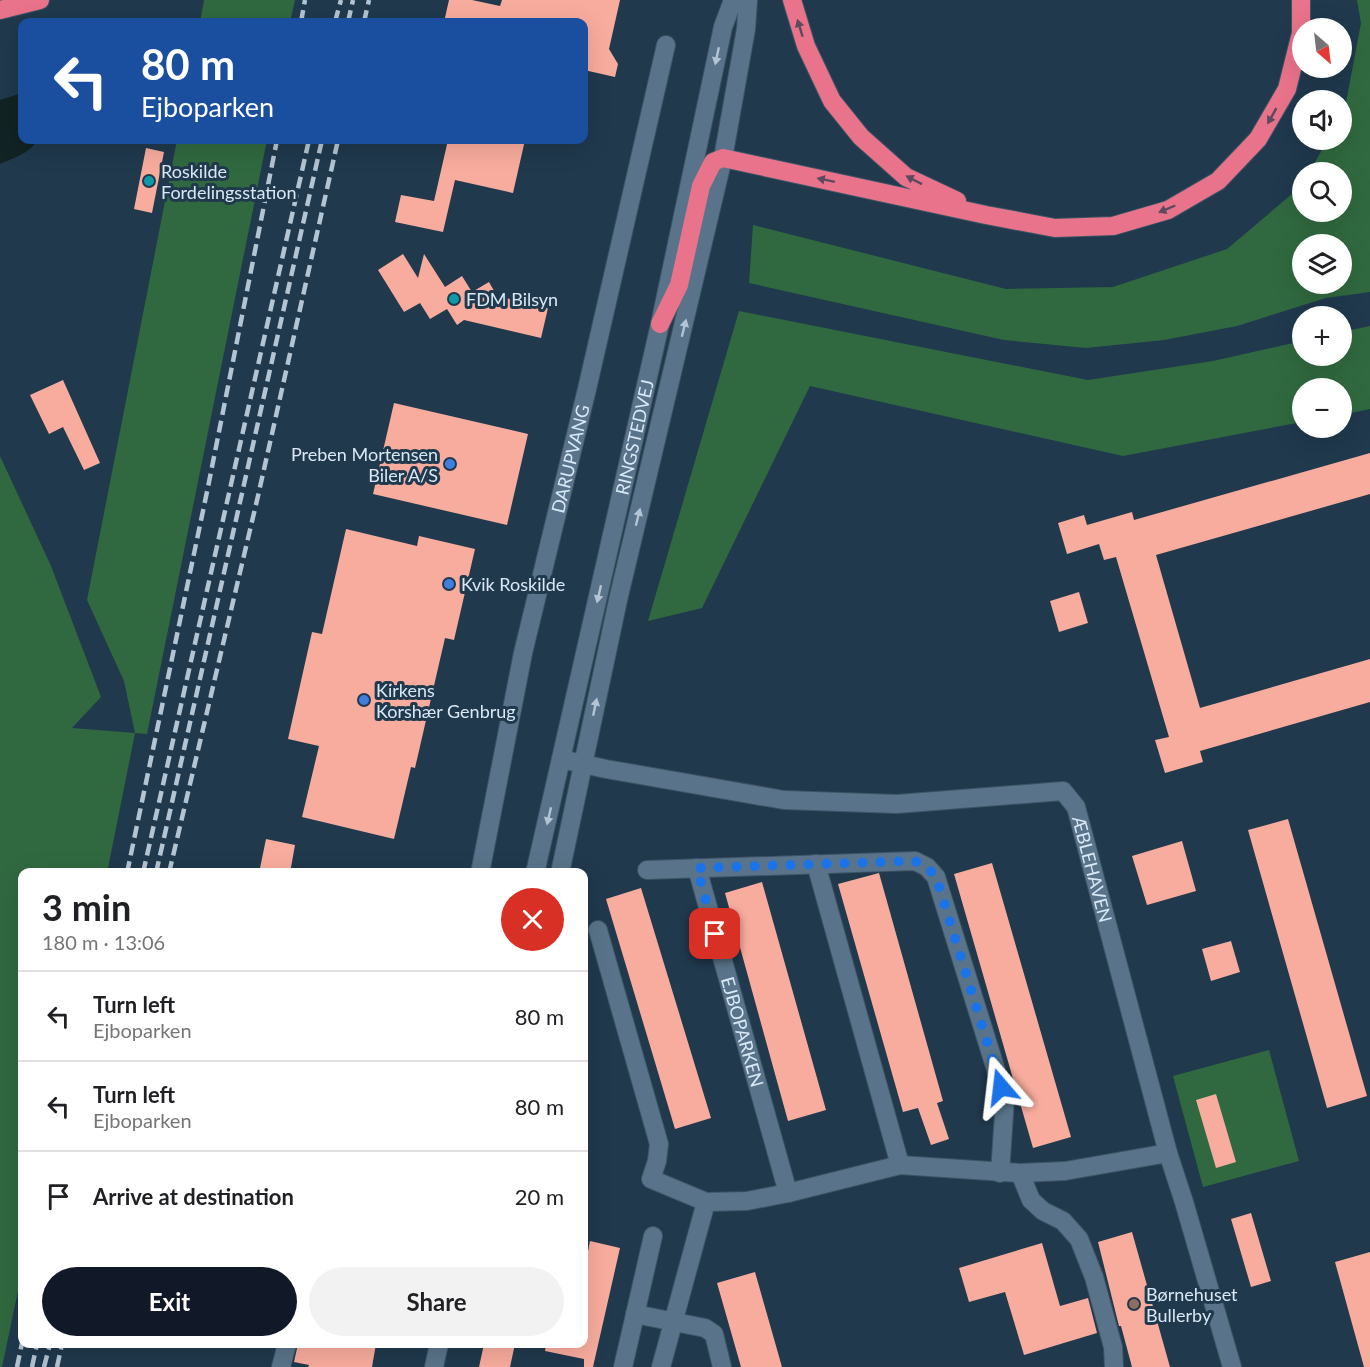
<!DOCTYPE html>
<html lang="en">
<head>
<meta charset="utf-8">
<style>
	:root { --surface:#fff; --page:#f2f2f2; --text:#202124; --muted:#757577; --line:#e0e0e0; --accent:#111827 }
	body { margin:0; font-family:Lato,sans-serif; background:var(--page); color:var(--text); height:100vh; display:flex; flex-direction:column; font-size:22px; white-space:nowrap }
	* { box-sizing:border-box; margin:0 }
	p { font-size:20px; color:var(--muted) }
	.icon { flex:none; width:33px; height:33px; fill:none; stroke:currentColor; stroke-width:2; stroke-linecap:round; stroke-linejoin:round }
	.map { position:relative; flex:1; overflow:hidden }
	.details { position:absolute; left:18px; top:868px; width:570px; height:480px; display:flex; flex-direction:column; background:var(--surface); border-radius:12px; box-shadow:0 6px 24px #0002 }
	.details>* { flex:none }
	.guide { position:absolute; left:18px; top:18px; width:570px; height:126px; border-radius:12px; box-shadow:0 6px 24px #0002; background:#1a4fa0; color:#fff; overflow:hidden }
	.needle { width:39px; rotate:152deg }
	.fabs { position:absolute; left:1292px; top:18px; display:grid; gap:12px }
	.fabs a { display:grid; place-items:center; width:60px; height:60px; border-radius:50%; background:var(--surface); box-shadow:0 6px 24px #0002; font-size:30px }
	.pin { position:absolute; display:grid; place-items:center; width:51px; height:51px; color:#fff; margin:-26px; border-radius:12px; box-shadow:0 3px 9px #0006 }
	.me { position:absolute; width:66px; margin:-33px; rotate:343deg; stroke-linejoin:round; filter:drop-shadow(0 0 4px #0008) }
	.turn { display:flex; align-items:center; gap:21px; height:126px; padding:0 24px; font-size:27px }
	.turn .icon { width:78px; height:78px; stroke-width:2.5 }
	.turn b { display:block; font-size:42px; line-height:51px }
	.round { display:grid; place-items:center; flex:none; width:63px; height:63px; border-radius:32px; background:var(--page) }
	.overview { display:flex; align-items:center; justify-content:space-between; height:102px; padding:0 24px }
	h1 { font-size:36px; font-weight:700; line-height:45px }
	.action { display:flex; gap:12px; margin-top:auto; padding:12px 24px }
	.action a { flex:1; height:69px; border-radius:36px; background:var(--accent); color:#fff; font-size:24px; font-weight:700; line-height:69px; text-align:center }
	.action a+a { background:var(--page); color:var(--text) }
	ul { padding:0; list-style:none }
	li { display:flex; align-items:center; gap:18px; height:90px; padding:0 24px; border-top:2px solid var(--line) }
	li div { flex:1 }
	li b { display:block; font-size:22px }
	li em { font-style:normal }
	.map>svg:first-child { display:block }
	.green { fill:#30693f; fill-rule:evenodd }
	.water { fill:#122323 }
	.building { fill:#f8ac9d }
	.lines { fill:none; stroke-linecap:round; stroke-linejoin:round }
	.minor-casing { stroke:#3e5465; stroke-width:20 }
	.highway-casing { stroke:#3e5465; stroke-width:20 }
	.minor { stroke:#59748a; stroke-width:18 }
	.highway { stroke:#e9738a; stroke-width:18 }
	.rail { stroke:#b3c4d2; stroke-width:4.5; stroke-dasharray:12 6; stroke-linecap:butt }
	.oneway { fill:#5c4a5f }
	.oneway2 { fill:#b3c5d5 }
	.route { stroke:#1a73e8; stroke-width:10; stroke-dasharray:0 18 }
	.culture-dot { fill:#0f9aa8; stroke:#20394d; stroke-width:2 }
	.shop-dot { fill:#3f7fe0; stroke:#20394d; stroke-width:2 }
	.education-dot { fill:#8d6e63; stroke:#20394d; stroke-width:2 }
	.labels { text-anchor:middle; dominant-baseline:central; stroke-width:6; stroke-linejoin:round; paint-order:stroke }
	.poi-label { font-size:18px; fill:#d9e8f5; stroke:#20394d; text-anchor:start }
	.street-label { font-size:18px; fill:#d9e8f5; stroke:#20394d }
</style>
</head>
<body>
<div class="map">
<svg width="1370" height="1367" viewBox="0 0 1370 1367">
	<rect width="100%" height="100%" fill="#20394d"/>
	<path class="green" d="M204,0h91l-5,22h-90z
		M1357,0h13v292l-44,6 -89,28 -73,14 -78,8 -82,-8 -255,-57 4,-58 253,64 107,-2 114,-38 72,-61 3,-4v28h39v-40h-32l19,-32h13v-22l3,-5 17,-90zM1341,244v40h-39v-40z
		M177,140h90l-120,594 -12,-1 -28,140h-85v399l-20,95h-2v-911l51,110 50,131 -29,31 63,5 -11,-52 -37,-81z
		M739,311l349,69 125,-19 89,-20v15h39v-24l29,-6v83l-29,6v-27h-39v34l-179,34 -313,-70 -108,222 -54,13z
		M1269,1050l30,111 -96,26 -30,-111z"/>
	<path class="water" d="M22,93v47h15c-6,13 -24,18 -37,24v-64z"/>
	<path class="building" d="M449,0h23l28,6 2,-6h118l-11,49 9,15 -3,13 -31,-7v-48h-140z
		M448,140h77l-12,53 -58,-13 -12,52 -48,-10 6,-27 33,6z
		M146,148l18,4 -12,61 -18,-4z
		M403,254l15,24 6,-24 21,33 17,-11 10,16 17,-10 8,14 51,12 -7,30 -77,-18 -7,5 -10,-16 -17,10 -10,-16 -16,9 -26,-42z
		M63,380l37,83 -16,7 -21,-43 -14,7 -19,-39z
		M394,403l134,31 -21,91 -134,-31z
		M1370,453v41l-214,61 44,153 170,-49v43l-170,49 3,11 -38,11 -10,-33 14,-3 -53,-180 -12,3 -5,-16 -32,10 -9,-31 26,-8 3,10 45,-13 2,8z
		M346,529l71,17 2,-10 56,13 -21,91 -9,-2 -30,130 -4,-1 -17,72 -92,-22 17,-71 -31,-7 24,-107 10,2z
		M1079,592l9,31 -29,9 -9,-31z
		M1288,819l79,277 -40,12 -79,-278z
		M266,839l29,6 -5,28h-31z
		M1182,841l14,50 -49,14 -15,-49z
		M992,863l79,274 -38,11 -79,-274z
		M879,873l64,228 -6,2 12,36 -18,6 -13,-37 -15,4 -65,-228z
		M762,882l64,228 -38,11 -63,-228z
		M641,888l70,230 -36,11 -69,-230z
		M1231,941l9,31 -29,9 -9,-32z
		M1216,1094l20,68 -20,6 -20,-68z
		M1251,1213l20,68 -20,6 -20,-68z
		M1132,1232l38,135h-38l-11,-41h-2l-21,-84z
		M590,1241l30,7 -27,119h-9v-8l-39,-8 1,-7h38v-73z
		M1042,1243l18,63 28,-8 9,35 -73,22 -19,-63 -36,10 -10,-34z
		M1370,1252v115h-6l-29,-105z
		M755,1272l27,95h-41l-24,-84z
		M298,1344h78l-4,23h-64l1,-2 -15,-3z
		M484,1344h31l-5,23h-31z"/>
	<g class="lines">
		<g class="minor-casing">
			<g id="minor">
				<path id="s1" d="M561,759l45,10 178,31 113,4 166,-13 13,16 92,346 16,49 48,165"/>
				<path d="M816,864l84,301"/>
				<path id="s2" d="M697,868l91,325"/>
				<path d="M647,870l268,-9 12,6 9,10 69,222 -5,74"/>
				<path id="s3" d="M480,873l43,-220 64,-264 79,-344"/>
				<path id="s4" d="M535,873l125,-549 63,-297 10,-27"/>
				<path d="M560,873l58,-273 105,-442 23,-129 2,-29"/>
				<path d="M598,930l61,214 -2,17 -6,18 55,23"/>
				<path d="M1020,1173l11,27 12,11 20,10 16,18 15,38 19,70 1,20"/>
				<path d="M635,1314l70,14 9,6 8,33"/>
				<path d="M281,1367l6,-23"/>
				<path d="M434,1367l5,-23"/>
				<path d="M623,1367l30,-131"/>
				<path d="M661,1367l45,-165 41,-1 41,-8 112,-28 120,8 45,-2 103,-18"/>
			</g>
		</g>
		<g class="highway-casing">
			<path id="highway" d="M792,0l14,46 26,55 29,36 45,40 51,24
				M0,10l40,-10
				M660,324l19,-39 22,-99 12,-24 10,-4 263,57 69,13 58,-2 55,-16 50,-29 40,-42 29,-50 14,-56v-33"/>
		</g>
		<use href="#minor" class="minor"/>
		<use href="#highway" class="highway"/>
		<path class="rail" d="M301,22l4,-22
			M335,22l6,-22
			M348,22l5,-22
			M364,22l5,-22
			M127,873l81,-386 69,-347
			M143,873l166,-733
			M156,873l166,-733
			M169,873l89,-377 80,-356
			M17,1367l5,-24
			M32,1367l5,-23
			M44,1367l6,-23
			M57,1367l5,-23"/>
	</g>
	<defs><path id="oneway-solid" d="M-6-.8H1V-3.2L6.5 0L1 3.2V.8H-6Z" transform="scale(1.5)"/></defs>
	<g class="oneway">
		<use href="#oneway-solid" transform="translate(800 28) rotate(-107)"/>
		<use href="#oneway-solid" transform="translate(1272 116) rotate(119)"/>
		<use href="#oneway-solid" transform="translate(826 180) rotate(-168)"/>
		<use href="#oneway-solid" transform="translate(914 180) rotate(-153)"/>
		<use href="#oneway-solid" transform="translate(1167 209) rotate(157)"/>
	</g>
	<g class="oneway2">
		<use href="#oneway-solid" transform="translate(717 56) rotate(102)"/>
		<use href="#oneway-solid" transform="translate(684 328) rotate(-76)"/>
		<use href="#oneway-solid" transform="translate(638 517) rotate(-76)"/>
		<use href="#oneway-solid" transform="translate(599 594) rotate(103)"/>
		<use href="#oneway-solid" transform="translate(595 707) rotate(-78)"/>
		<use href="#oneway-solid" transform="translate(549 816) rotate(103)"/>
	</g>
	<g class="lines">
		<path class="route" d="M715,934l-18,-66 218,-7 12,6 9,10 65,210"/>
	</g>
	<g class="culture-dot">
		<circle cx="149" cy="181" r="6"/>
		<circle cx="454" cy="299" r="6"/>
	</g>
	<g class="shop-dot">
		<circle cx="450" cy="464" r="6"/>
		<circle cx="449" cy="584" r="6"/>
		<circle cx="364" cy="700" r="6"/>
	</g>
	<circle class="education-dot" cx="1134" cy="1304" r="6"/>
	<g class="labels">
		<g class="poi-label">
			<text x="161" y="171">Roskilde<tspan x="161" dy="21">Fordelingsstation</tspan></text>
			<text x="466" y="299">FDM Bilsyn</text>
			<text x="438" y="454" text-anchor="end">Preben Mortensen<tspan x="438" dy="21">Biler A/S</tspan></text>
			<text x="461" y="584">Kvik Roskilde</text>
			<text x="376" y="690">Kirkens<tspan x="376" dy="21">Korshær Genbrug</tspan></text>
			<text x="1146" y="1294">Børnehuset<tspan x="1146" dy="21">Bullerby</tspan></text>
		</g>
		<g class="street-label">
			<text stroke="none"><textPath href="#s4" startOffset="447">RINGSTEDVEJ</textPath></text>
			<text stroke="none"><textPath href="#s3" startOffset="424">DARUPVANG</textPath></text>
			<text stroke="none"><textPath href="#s1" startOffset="591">ÆBLEHAVEN</textPath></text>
			<text stroke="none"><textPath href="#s2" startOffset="170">EJBOPARKEN</textPath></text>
		</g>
	</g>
</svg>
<div class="fabs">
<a><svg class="needle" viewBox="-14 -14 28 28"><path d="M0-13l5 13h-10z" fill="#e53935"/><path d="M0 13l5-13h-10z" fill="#757577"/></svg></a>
<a><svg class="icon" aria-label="sound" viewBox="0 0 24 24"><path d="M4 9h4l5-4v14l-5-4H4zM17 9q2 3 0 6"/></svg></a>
<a><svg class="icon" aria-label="search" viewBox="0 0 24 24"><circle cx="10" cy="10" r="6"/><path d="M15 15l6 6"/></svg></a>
<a><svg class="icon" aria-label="layers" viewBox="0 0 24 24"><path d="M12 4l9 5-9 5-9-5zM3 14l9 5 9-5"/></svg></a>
<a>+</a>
<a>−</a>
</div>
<div class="pin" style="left:715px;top:934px;background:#d93025"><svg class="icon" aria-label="arrive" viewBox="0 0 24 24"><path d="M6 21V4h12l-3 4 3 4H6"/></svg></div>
<svg class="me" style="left:1001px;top:1087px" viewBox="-20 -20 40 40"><path d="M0-17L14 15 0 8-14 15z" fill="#1a73e8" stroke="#fff" stroke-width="4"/></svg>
<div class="guide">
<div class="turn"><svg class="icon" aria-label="left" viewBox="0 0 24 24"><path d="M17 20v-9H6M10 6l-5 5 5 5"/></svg><div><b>80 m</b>Ejboparken</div></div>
</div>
<section class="details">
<div class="overview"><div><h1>3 min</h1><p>180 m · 13:06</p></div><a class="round" style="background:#d93025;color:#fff"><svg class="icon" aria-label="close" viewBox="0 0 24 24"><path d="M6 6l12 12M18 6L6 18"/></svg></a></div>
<ul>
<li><svg class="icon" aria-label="left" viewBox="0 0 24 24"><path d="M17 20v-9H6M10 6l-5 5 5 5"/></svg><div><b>Turn left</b><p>Ejboparken</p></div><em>80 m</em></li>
<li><svg class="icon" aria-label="left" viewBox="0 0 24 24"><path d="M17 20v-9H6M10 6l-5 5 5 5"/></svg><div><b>Turn left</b><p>Ejboparken</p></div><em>80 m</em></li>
<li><svg class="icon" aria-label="arrive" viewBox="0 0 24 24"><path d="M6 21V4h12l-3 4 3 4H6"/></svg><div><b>Arrive at destination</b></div><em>20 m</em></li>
</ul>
<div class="action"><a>Exit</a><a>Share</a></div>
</section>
</div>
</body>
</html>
